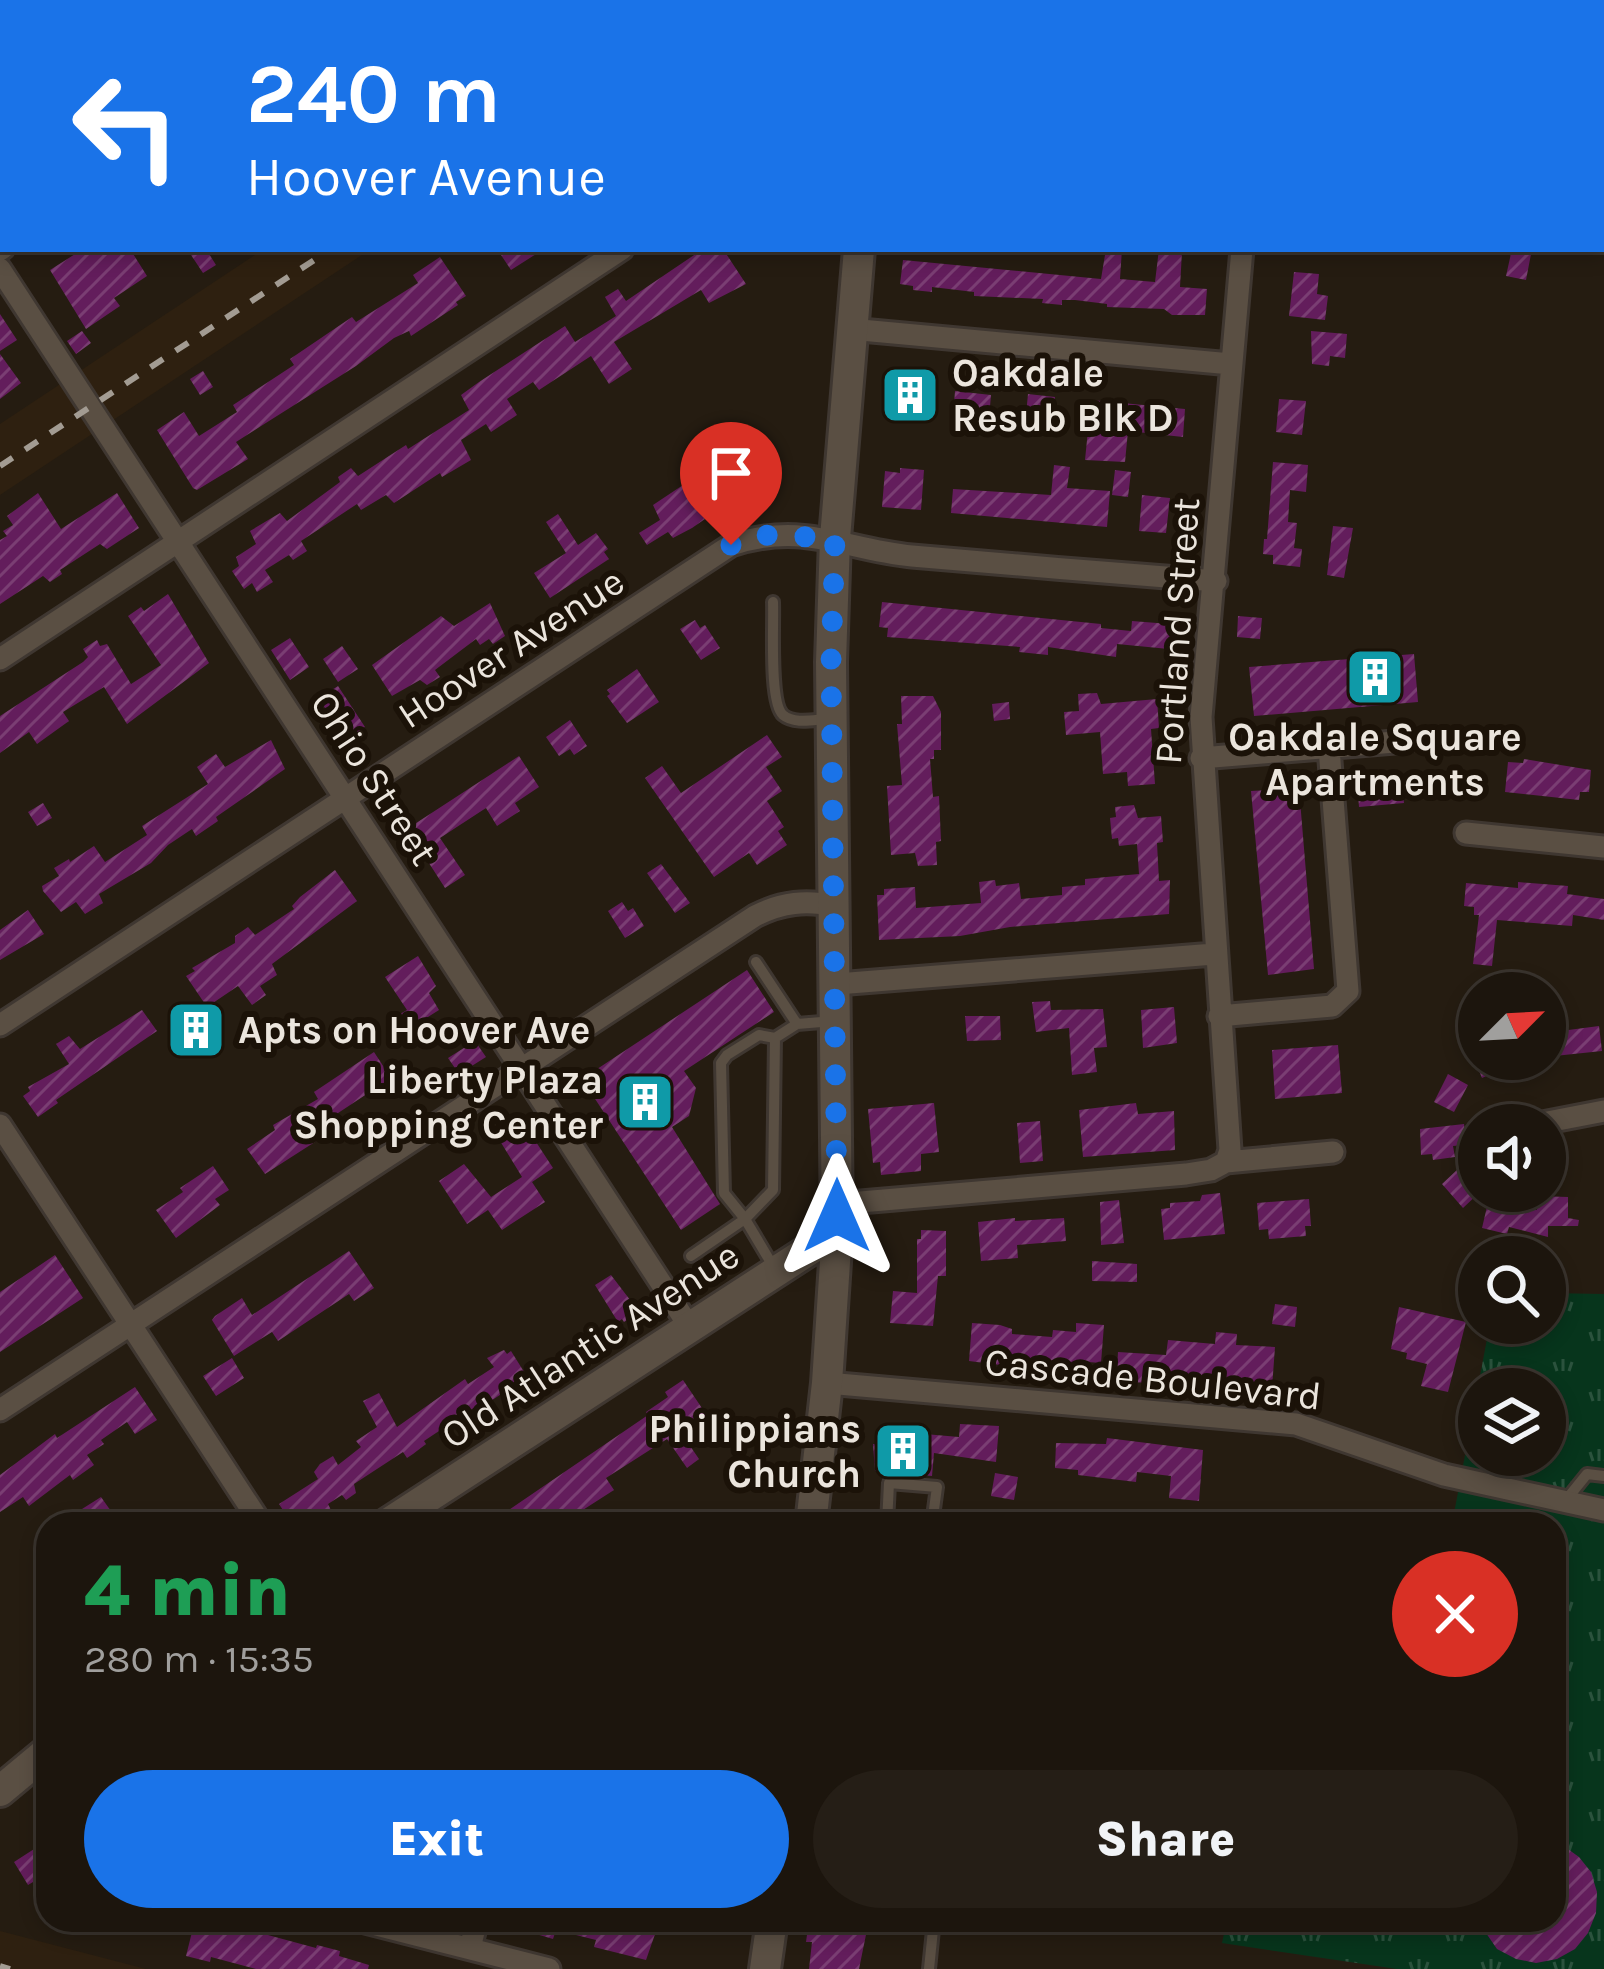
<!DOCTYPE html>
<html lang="en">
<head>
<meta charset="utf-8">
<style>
	:root { --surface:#1c150d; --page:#251e16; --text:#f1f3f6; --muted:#a09f9d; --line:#3a342e; --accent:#1a73e8 }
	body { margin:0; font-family:Karla,sans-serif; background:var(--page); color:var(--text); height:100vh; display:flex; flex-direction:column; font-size:45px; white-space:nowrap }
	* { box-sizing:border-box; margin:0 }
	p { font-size:39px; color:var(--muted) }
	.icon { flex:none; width:66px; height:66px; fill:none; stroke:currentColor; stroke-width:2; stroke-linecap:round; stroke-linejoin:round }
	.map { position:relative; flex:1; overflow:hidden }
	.sheet { position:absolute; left:36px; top:1512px; width:1530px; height:420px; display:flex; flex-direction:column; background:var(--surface); border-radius:36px; box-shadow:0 6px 18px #0003,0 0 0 3px var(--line) }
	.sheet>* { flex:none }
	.top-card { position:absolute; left:0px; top:0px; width:1605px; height:252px; box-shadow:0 6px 18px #0003,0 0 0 3px var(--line); background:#1a73e8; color:#fff; overflow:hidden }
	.needle { width:78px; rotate:66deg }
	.fabs { position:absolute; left:1458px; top:972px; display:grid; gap:24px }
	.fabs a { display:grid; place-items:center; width:108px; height:108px; border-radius:50%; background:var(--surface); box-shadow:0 6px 18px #0003,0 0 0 3px var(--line); font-size:60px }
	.pin { position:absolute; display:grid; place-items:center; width:102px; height:102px; color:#fff; margin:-123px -51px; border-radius:50% 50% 50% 0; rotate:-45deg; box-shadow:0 0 12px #0007 }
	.pin .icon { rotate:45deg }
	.me { position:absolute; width:132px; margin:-66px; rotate:0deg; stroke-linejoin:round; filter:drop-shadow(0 0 9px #0008) }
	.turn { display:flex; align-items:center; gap:42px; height:252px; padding:0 48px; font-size:54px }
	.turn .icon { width:156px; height:156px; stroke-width:2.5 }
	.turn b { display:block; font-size:84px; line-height:102px }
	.round { display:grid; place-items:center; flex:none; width:126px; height:126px; border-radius:63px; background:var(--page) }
	.head { display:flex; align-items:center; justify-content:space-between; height:204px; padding:0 48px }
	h1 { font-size:72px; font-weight:800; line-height:90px; color:#1e9e55 }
	.primary-button { display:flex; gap:24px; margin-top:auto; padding:24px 48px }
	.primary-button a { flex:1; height:138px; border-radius:72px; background:var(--accent); color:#fff; font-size:48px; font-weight:800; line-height:138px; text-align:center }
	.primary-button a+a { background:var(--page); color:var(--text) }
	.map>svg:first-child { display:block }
	.built { fill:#2e2010 }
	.park { fill:url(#park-tufts); fill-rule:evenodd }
	.building { fill:url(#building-hatch) }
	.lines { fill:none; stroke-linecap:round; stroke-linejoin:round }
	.service-casing { stroke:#3f3731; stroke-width:16 }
	.minor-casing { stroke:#3f3731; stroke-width:27 }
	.secondary-casing { stroke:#3f3731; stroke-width:36 }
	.service { stroke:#5a4f43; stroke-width:10 }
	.minor { stroke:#5a4f43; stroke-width:21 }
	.secondary { stroke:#5a4f43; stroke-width:30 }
	.rail { stroke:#a39c93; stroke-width:6; stroke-dasharray:15 15; stroke-linecap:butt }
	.route { stroke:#1a73e8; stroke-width:21; stroke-dasharray:0 37.8 }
	.labels { text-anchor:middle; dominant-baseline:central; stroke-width:12; stroke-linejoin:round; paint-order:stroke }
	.poi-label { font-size:39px; font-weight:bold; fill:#ebe5dd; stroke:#1b1208; text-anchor:start }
	.street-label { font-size:39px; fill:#ebe5dd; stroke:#1b1208 }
</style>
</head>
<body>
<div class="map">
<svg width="1604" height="1969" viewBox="0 0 1604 1969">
	<defs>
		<pattern id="park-tufts" width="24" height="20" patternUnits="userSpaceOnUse" patternTransform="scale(3)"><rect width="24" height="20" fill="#07351c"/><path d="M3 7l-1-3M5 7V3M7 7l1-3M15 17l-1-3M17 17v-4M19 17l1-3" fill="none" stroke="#2b523d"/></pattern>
		<pattern id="building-hatch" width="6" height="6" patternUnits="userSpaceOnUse" patternTransform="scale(3)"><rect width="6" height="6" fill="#631d5c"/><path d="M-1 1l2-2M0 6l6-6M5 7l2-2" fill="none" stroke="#7a3e73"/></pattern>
	</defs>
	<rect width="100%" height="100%" fill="#251c11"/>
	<path class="built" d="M264,249h107l-371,246v-71z
		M0,1931l146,38h-146z"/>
	<path class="park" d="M1545,1293l59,1v675h-207l-175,-26 5,-23h327v-396h-102l38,-201h55zM1479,1389h66v66h-66z"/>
	<path class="building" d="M83,249h47l17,27 -33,22 6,8 -34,23 -36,-59z
		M187,249h19l10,16 -13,8z
		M497,249h47l-33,21z
		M703,249h20l23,35 -37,19 -8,-13 -87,52 18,27 -23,15 -18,-28 -52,34 -6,-8 -26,17 10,16 -26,17 -5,-8 -25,16 10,20 -29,17 -2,-4 -46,30 -8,-8 -25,15 -4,-6 -56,37 6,10 -14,9 -4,-5 -24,15 8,12 -16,10 -5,-9 -8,6 -12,-18 7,-5 -3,-9 20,-13 -6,-13 30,-18 7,8 53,-39 -2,-5 13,-9 7,8 48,-31 2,4 61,-39 -8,-15 18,-13 86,-56 10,16 41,-26 -11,-19 13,-8 8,12z
		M1106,249h16l-2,30 35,3 4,-33 23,3 -2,35 27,2 -2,26h-33l-8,-6 -57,-2v-3l-32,-4h-13v5l-20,-2 1,-4 -69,-3v-4l-42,-5v5l-19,-2v-4l-13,-2 3,-24 198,19z
		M1512,249h20l-6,31 -20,-4z
		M440,257l26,39 -10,6 2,3 -47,31 -2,-5 -15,7 -38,28 -120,76 12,17 -51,31 -4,-2 -36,-58 27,-18 15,24 38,-24 -4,-7 61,-40 -4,-6 62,-42 4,5 62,-39 -5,-8z
		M1294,272l25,2 -2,20 11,2 -3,24 -36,-4z
		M0,314l17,26 -17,11z
		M82,331l9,12 -15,11 -9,-13z
		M1311,331l36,3 -2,24 -15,-2 -1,10 -17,-2z
		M0,354l21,29 -21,16z
		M203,371l10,16 -13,8 -10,-16z
		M912,385l15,1 -1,16h5l-7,14 -33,-2 2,-27 19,1z
		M955,391l36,4 -3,35 -25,-2v-10l-10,-1z
		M1028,394l27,3 -4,31 -26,-3z
		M1279,399l27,2 -4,34 -26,-3z
		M1091,400l94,9 -2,28 -55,-6 -3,31 -40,-2z
		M699,458l28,39 -26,17 4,5 -13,9 -19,10 -5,-6 -21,13 -8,-12 21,-13 -7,-15 39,-26 -8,-11z
		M1273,462l35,3 -2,27 -16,-2 -2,32 9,1 -3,25 8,1 -2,18 -27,-3v-9l-10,-1 1,-15h3z
		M1054,465l16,2 -3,21 43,3 -3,36 -156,-14 2,-24 98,6z
		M900,468l24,2 -3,40 -39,-3 3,-36 15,2z
		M1115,470l16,2 -3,25 -16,-2z
		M38,493l23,36 56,-36 22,35 -32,21 -7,-5 -40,26 2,4 -12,8 -7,-6 -43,28v-64l7,-4 -4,-5 10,-6 -6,-9z
		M1142,495l28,3 -4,35 -27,-2z
		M558,514l20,31 18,-12 12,16 -4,3 5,7 -59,39 -16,-25 32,-20 -20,-31z
		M1333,526l20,2 -9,50 -17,-3z
		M168,594l41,69 -82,61 -23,-37 -41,25 6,9 -32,23 -8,-12 -29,21v-37l83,-54 5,-5 -5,-8 14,-9 3,6 7,-2 24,40 30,-19 -33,-49 13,-9 3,4z
		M882,602l219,22v4l30,3 1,-10 50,4 -3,25 -62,-6 -1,13 -68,-10v8l-29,-3 1,-5 -133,-10 1,-9 -9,-1z
		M490,603l15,33 -12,8 -4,-5 -9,6 -4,-6 -41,31 5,7 -13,8 -7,-5 -28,16 -20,-31 69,-49 13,10z
		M1238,616l24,2 -2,21 -23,-2z
		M695,620l5,8 5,-3 15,23 -19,12 -21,-31z
		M290,638l19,29 -19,13 -19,-30z
		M342,646l16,23 -20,13 -15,-23z
		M1414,654l4,48 -164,14 -5,-49z
		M637,669l22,33 -32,21 -20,-27 3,-2 -3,-4z
		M338,686l27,41 -25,16 -10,-15 5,-3 -16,-27z
		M1097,693l4,11 56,-5 2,29 -8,1 4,55 -27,2 -1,-14 -24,2 -3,-42 -34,3 -2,-23 15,-1 -1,-17z
		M901,696h32l8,16v38h-7v9h-4l3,38 6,-1 2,45 -5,1 1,23 -19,1 -3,-13 -24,2 -4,-69 15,-1 -5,-61h5z
		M1009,702l1,17 -16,2 -2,-17z
		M570,720l17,26 -13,9 -4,-6 -11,7 -13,-19z
		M767,735l15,22 -16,10 16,24 -15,10 17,26 -6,4 9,14 -30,20 -8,-12 -35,24 -69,-99 17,-12 19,27z
		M271,740l14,29 -69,48 2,4 -22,15 -4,-7 -24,16 -17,18 -52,31 4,9 -18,11 -9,-12 -15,10 -18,-21 -1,-5 17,-10 -5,-8 15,-9 1,3 24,-16 11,16 42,-27 -5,-9 66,-42 -11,-17 19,-13 9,13z
		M519,756l20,31 -24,16 5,8 -23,15 -11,-18 -46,30 25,37 -20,13 -38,-59z
		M1524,759l67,11 -2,22h-9l-1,8 -74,-8 3,-30 15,1z
		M1401,777l3,26 -45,4 -2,-26z
		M1299,788l15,181 -46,6 -17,-184z
		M43,803l9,15 -15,8 -9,-14z
		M1134,805l4,13 23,-2 2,26 -6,1 2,38 11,-1 -1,34 -159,13 -50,9 -81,4 -2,-45h7v-6l31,-2 1,21 65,-5 -2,-21 16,-2 1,6 23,-3 2,16 41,-4v-8l23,-2v-6l54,-5 -2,-30 -18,2 -1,-8 -6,1 -2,-21 6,-1 -1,-10z
		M661,864l29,39 -15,10 -28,-40z
		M335,870l22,31 -85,63 5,11 -17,11 6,9 -14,10 -14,-19 -31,21 -21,-31 9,-5 -3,-3 43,-25v-7l13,-9 7,8 39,-26 -2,-3 8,-9z
		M1518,882l50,4 -1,8 37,5v21l-31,-5 -1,11 -75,-6 -5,46 -19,-2 6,-49h-5v-8l-10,-1 2,-23 52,5z
		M622,902l6,9 5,-3 11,18 -19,12 -17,-27z
		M28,910l16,24 -44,26v-30z
		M418,956l18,30 -7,7 10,17 -30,19 -9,-15 7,-4 -22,-33z
		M747,970l27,42 -90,59 12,17 -7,28 -17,11 48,77 -39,26 -99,-151z
		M1050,1001l1,9 52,-1 4,38 -13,1 3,24 -25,3 -3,-47 -33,4 -4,-30z
		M201,1004l20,33 -30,19 -21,-33z
		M1174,1007l3,36 -34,5 -2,-38z
		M142,1010l15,21 -101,69 2,3 -20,14 -15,-21 7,-5 -2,-4 41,-23 -13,-20 13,-8 11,13z
		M965,1016h35l1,24 -34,1z
		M1599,1026l3,25 -57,6v-19l9,-1 -1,-5z
		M475,1041l11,16 -27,17 -11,-16z
		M1338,1045l4,48 -67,6 -3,-49z
		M374,1052l17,26 -65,43 6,10 -67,43 -18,-25 28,-19 -2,-5 45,-26 -4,-7z
		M1474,1059h50l-42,19z
		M1448,1074l20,11 -14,27 -20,-10z
		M934,1103l5,49 -18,2v17l-40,4 -1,-13 -7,1 -5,-54z
		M1136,1103l2,11 36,-3 1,39 -92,7 -4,-47z
		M1040,1121l3,40 -23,2 -3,-40z
		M1464,1124l2,17 -2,4 -11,1 2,11 -22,3 -1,-6 -11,1 -1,-26z
		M525,1125l28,43 -21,14 13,20 -43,28 -14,-20 -21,14 -28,-43 25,-17 27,33 31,-20 -22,-36z
		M213,1166l16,24 -14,9 5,6 -44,33 -20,-28 27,-18 -3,-4z
		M1458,1169l22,23 -17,16 -21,-24z
		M1220,1193l5,41 -61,6 -3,-31 9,-1v-5l30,-2 2,-6z
		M1537,1196l31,1v21l11,2 -1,6h-30v11l-39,-10 -2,7 -25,-6 7,-30 48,12z
		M1309,1199l2,27h-6l1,10 -37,3 -1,-10 -9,1 -2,-27z
		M1119,1200l5,43 -23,2 -1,-43z
		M1015,1218v3l49,-3 2,23 -49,4 1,13 -37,3 -3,-39z
		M921,1230l25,1v45h-8l-5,50 -43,-3 3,-32 24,2v-54h4z
		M349,1251l25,37 -20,13 -5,-7 -71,47 -6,-9 -38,24 -22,-36 3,-4 27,-18 10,17z
		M55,1255l28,43 -83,54v-60z
		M1092,1261l45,3v18l-45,-1z
		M611,1275l26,34v5l-13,8 -2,-3 -4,3 -23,-37z
		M1275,1304l22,3 -2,20 -23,-3z
		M1399,1307l67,15 -18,70 -27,-6 6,-22 -21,-5 1,-6 -16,-4z
		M972,1323l28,2 12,4v5l40,3 1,-7 23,2v-9l28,2 -3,38 -13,-1 -1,14 -118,-15z
		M1216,1332l21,2 -1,11 39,2 -3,41h-10v4l-53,-4 1,-6 -61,-6 -1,7 -16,-1 -1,-7 -14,-5 1,-18 48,3 2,-15 47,4z
		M504,1350l3,4 4,-3 20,32 -18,11 -4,-5 -29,19 -2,-3 -54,36 2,3 -13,10 -6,4 -4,-6 -49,32 2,9 -10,7 -4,-5 -14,9 6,12 -12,8 -5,-4 -25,4 -13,-20 39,-25 -4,-7 6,-8 13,-8 5,9 23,-18 -5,-6 21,-14 -14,-26 16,-8 18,34 68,-48 3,5 26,-17 -7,-9z
		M232,1358l12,20 -28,18 -13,-20z
		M683,1380l29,43 -26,17 13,19 -12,9 -20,-29 -61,39 8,12 -53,34h-73l160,-109 -2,-3 22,-15 -3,-5z
		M135,1387l22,33 -22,14 -8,-12 -26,18 3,4 -17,11 7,10 -21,15 -3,-5 -41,31 -6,-9 -23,15v-37l55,-41 2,4z
		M1545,1413l21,5 -5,24 -16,-4z
		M960,1424l39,2 -3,36 -62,-9 -2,23 -57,-5 -2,-27h4l2,-14 80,7z
		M1107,1438l96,12 -4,51 -30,-3 2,-22 -34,-4 -1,10 -58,-7v-5l-23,-2 1,-25 50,1z
		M995,1473l23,4 -4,23 -23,-4z
		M101,1497l12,17 -21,10 -10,-15z
		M1554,1839l25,18 12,15 6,20 -1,21 -8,20 -13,16 -18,10 -21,4 -20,-4 -19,-10 -20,-29h77z
		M48,1840v33l-20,12 -14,-23z
		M195,1920h18l103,28 1,-3 23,6 -1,5 30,9 -1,4h-112l-45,-12 -1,5 -24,-6z
		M539,1920h121l-14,40 -52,-13 2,-7 -40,-10 -3,9 -17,-5z
		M809,1920h60l-10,49h-50l3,-27h-6z"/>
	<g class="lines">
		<g class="service-casing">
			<path id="service" d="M103,0l2,3
				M117,3l4,-3
				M643,3l5,-3
				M773,602c1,22 -4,101 10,113 12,10 33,4 47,4
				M756,962l41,62
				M691,1256l54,-37 -21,-26 -3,-130 6,-8 32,-20 16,3
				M773,1266l-28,-47 28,-29 2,-152 22,-14 37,-3
				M1566,1500l21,-26 17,2
				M887,1524l2,-41 48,4 -5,37
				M929,1969l5,-49"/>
		</g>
		<g class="minor-casing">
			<path id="minor" d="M369,3l5,-3
				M1269,3v-3
				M0,250l3,-2
				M0,269l689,1057
				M850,329l381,35
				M0,659l622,-410
				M1201,758l206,-17
				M1466,833l138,14
				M837,984l377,-30
				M1219,1016l113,-10 16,-15 -19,-243
				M0,1025l731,-480c73,-24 111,4 181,11 101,9 203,17 304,25
				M0,1125l261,399
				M1532,1125l72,-14
				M1226,1162l4,-12 -29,-433 41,-468
				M837,1204l349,-30 25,-4 15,-8 107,-10
				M827,1383l469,41 148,51 160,35
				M0,1410l755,-494c27,-14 51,-16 81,-10
				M357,1920l192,49
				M470,1948l7,-28"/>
		</g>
		<g class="secondary-casing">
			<path id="secondary" d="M893,3l1,-3
				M387,1524l450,-292
				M811,1524l16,-141 10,-151 -6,-570 4,-124 24,-289
				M0,1791l48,-40
				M765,1969l7,-49"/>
		</g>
		<use href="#service" class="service"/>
		<use href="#minor" class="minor"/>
		<use href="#secondary" class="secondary"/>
		<path class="rail" d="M686,3l5,-3
			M0,466l331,-217
			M0,1966l10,3"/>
	</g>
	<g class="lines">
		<path class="route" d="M731,545l30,-10 74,3 -4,124 6,554"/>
	</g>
	<defs>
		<g id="building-square" transform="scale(3)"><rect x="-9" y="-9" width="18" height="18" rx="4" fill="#0f9aa8" stroke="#1b1208"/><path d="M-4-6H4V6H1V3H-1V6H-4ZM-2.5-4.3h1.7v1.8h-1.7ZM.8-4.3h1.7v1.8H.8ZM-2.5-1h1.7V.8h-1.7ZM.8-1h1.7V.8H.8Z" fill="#fff"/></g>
	</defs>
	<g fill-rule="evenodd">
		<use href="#building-square" x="910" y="395"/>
		<use href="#building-square" x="1375" y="677"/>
		<use href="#building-square" x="196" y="1030"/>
		<use href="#building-square" x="645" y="1102"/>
		<use href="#building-square" x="903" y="1451"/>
	</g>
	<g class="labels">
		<g class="poi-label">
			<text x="952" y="373">Oakdale<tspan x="952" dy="45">Resub Blk D</tspan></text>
			<text x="1375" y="737" text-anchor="middle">Oakdale Square<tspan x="1375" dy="45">Apartments</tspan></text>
			<text x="238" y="1030">Apts on Hoover Ave</text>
			<text x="603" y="1080" text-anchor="end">Liberty Plaza<tspan x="603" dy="45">Shopping Center</tspan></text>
			<text x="861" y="1429" text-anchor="end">Philippians<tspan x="861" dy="45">Church</tspan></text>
		</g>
		<g class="street-label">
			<text transform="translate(1177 631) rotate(-86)">Portland Street</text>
			<text transform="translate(511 648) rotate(-33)">Hoover Avenue</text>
			<text transform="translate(374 778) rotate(57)">Ohio Street</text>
			<text transform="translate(590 1345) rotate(-33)">Old Atlantic Avenue</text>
			<text transform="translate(1153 1379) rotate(6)">Cascade Boulevard</text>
		</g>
	</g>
</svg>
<div class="fabs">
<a><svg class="needle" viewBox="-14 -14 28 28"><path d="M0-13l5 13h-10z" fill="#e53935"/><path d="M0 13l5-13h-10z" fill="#a09f9d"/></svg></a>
<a><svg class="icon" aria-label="sound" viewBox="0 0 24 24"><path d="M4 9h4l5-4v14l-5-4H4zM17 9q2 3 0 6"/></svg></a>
<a><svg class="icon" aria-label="search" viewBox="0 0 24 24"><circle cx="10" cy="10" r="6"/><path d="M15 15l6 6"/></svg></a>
<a><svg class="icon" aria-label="layers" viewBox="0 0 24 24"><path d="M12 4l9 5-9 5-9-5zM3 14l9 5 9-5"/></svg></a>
</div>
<div class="pin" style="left:731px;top:545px;background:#d93025"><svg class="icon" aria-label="arrive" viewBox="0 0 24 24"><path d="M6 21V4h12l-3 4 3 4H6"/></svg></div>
<svg class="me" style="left:837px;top:1216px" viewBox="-20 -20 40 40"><path d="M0-17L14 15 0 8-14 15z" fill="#1a73e8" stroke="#fff" stroke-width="4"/></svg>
<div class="top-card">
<div class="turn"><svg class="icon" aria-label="left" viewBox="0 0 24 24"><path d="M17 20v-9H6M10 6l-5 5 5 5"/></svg><div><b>240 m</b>Hoover Avenue</div></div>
</div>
<section class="sheet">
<div class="head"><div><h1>4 min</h1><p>280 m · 15:35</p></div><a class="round" style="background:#d93025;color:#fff"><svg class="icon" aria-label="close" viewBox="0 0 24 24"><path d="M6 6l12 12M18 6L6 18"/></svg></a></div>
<div class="primary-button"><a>Exit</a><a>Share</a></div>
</section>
</div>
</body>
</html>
